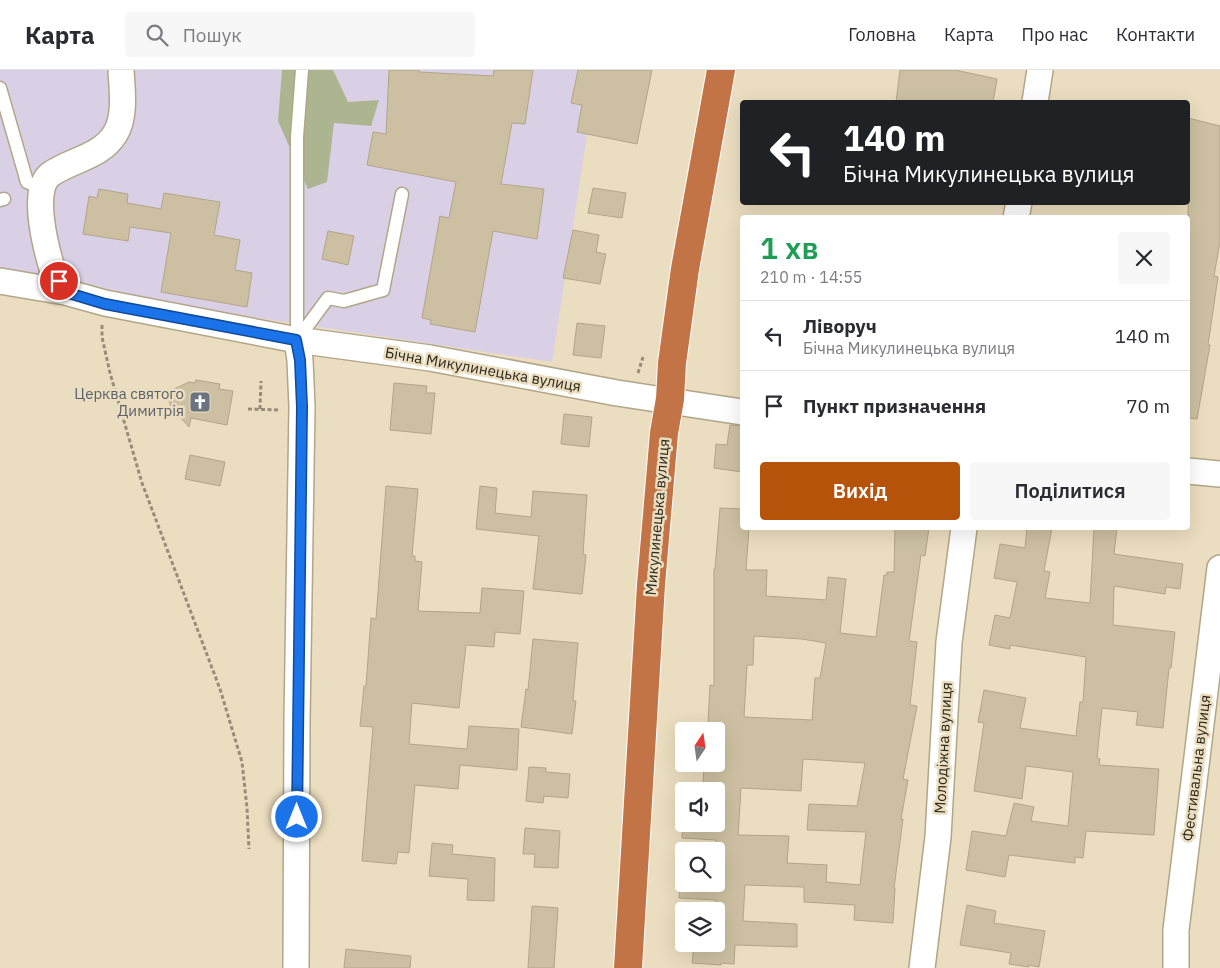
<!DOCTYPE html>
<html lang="uk">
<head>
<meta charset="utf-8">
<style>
	:root { --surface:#fff; --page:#f7f7f7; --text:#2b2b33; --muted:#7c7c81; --line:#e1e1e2; --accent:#b45309 }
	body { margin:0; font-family:"IBM Plex Sans",sans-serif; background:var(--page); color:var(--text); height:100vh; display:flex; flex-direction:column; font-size:19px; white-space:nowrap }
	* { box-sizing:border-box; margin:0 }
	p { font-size:16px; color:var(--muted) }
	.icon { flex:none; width:28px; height:28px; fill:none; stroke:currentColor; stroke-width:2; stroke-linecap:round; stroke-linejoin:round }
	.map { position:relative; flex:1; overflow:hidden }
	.panel { position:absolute; left:740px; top:145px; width:450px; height:315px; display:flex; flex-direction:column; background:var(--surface); border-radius:5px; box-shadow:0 5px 20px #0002 }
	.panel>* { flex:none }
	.banner { position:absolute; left:740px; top:30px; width:450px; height:105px; border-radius:5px; box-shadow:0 5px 20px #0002; background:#202124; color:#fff; overflow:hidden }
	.needle { width:32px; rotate:13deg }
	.buttons { position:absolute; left:675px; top:652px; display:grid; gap:10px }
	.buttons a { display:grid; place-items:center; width:50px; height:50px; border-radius:5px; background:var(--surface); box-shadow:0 5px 20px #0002; font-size:25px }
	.pin { position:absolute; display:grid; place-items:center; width:42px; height:42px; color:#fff; margin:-21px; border:2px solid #fff; border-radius:50%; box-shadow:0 1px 5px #0007 }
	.me { position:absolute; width:55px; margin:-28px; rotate:0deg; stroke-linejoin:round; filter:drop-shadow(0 0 4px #0008) }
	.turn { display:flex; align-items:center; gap:18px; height:105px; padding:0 20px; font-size:22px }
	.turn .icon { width:65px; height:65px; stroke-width:2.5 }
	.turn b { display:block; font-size:35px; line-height:42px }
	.round { display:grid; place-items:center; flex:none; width:52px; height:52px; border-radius:5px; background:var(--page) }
	.headline { display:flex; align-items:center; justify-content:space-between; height:85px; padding:0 20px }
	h1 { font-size:30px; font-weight:600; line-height:38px; color:#1e9e55 }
	.action { display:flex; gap:10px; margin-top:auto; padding:10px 20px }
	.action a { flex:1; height:58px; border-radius:5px; background:var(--accent); color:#fff; font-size:20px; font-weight:600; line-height:58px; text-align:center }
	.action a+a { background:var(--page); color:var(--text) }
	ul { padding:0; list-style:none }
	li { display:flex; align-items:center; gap:15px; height:70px; padding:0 20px; border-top:1px solid var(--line) }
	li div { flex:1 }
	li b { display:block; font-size:19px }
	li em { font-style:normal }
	header { display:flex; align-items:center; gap:30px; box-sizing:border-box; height:70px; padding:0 25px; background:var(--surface); border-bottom:1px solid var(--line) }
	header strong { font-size:24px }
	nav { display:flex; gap:28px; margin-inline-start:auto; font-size:18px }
	.search { width:350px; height:45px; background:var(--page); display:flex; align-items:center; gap:12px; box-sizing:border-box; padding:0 18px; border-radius:5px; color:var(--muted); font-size:19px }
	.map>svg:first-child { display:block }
	.industrial { fill:#dad0e5 }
	.forest { fill:#acb58f }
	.building { fill:#cdc0a2; stroke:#b1a588; fill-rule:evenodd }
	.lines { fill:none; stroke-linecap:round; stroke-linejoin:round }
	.lane-casing { stroke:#b2a688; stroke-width:15 }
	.street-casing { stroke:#b2a688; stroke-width:28 }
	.highway-casing { stroke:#fff; stroke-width:30 }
	.path { stroke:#978d77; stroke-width:3; stroke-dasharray:4 2.5; stroke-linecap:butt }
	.lane { stroke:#fff; stroke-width:12 }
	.street { stroke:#fff; stroke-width:25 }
	.highway { stroke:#c27446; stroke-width:28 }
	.route-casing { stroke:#114b97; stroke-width:12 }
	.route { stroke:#1a73e8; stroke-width:9 }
	.labels { text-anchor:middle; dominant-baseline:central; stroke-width:5; stroke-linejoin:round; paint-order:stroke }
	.street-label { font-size:15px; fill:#2c281c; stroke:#ebddbf }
	.worship-label { font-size:15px; fill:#5b616d; stroke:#ebddbf; text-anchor:end }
</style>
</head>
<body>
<header>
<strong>Карта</strong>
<div class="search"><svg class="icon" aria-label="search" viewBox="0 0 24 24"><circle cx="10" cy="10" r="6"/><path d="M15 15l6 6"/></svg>Пошук</div>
<nav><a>Головна</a><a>Карта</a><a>Про нас</a><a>Контакти</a></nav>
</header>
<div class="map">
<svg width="1220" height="898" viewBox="0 0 1220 898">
	<rect width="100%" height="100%" fill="#ebddbf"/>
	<path class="industrial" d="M0,0h597l-45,292 -552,-83z"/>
	<path class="forest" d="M282,0h51l15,32 31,-2 -8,26 -37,-3 -7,59 -19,7 -30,-68z"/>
	<path class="building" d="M389,0h30v2l74,4 1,-6h39l-8,54 -13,-1 -11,61 43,5 -7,50 -44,-8 -18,101 -45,-8 1,-4 -9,-2 18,-102 9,2 7,-36 -89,-17 6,-33 13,2z
		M578,0h74l-15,74 -60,-12 5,-27 -11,-2z
		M900,0h55l42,9 -4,23h-97z
		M1188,48l32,8v116l-6,34 4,1 -10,68h2l-13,74 -9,-1z
		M593,118l33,5 -4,25 -34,-5z
		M99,119l29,5 -1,9 34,6 3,-16 56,9 -6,33 26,5 -5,30 17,3 -5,34 -86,-15 10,-59 -41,-6 -2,14 -45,-7 6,-38 8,2z
		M573,160l26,5 -3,17 10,2 -6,30 -37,-6z
		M328,161l26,5 -6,29 -26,-6z
		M577,253l28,3 -4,32 -28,-3z
		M196,310l24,4 -1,5 14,2 -6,34 -36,-7 -2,9 -18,-20 -3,-10 2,-6 19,-9 6,1z
		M394,313l33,3 -1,7h9l-4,41 -41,-4z
		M564,344l28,3 -3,30 -28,-3z
		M730,355l12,1v46l-28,-4 2,-24 11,1z
		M190,385l35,7 -5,24 -35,-7z
		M386,416l32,3 -6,67h3v5l7,1 -4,49 62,2 2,-25 42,3 -4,43 -25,-2 -1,15 -28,-2 -7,63 -47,-5 -3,41 58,5 2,-23 50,3 -2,41 -57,-5 -2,24 -43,-4 -6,68 -11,-1 -2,12 -34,-3 11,-134 -13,-1 4,-40h2l5,-68 5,1z
		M480,416l17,2 -2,25 36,4 2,-26 54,4 -4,59 3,1 -4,39 -49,-5 6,-53 -63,-7z
		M720,438l22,1v19h7l-3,42h21l-1,26 60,4 2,-23 18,2 -6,54 36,4 8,-62h3v-3h7l1,-44h34l-4,28 -4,-1 -12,86 8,1 -7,63 7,1 -14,73 5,1 -7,39h2l-9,69h1l-2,35 -39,-3 1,-15 -51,-3v-15l-59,-2 -2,36 54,3v23l-62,-2 -1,19 -13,-1v2l-29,-2 2,-19h22v-44l-37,-2 1,-14h36v-44l-34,-2 1,-14h33v-38l-13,-1 1,-21h12v-40h-8l2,-39 4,1v-117h1zM754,566l48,3 24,4 -6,35h-5l-3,42 -68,-3 3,-52h6zM803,689l62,4 -8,43 -48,-2 -2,26 59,2 -6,53 -34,-3 1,-17 -40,-2 2,-27 -51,-1 3,-47 60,3z
		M1027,458h25l-8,43 6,1 -5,26 45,5 4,-75h23l-3,26 69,10 -3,25 -14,-2 -1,7 -51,-8 -1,39 62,7 -4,36h-2l-6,60 -27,-3 2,-13 -36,-4 -5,50 3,1 -1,6 60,4 -5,66 -68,-4 -3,27 -8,-1v6l-66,-8 -4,22 -39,-7 6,-39 34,5 8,-33 20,4 -3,14 37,5 5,-54 -47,-6 -4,33 -48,-8 10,-68 -6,-1 6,-32 42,8 -6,30 56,8 4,-34h3l3,-45 -76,-12v4l-21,-4 6,-30 15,3 7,-36 -23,-4 6,-34 25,4z
		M533,569l45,4 -5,58h3l-4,33 -51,-7 5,-38 2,1z
		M529,697l17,1v4l24,2 -2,24 -24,-2 -1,7 -17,-2z
		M525,758l35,3 -2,37 -24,-1 1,-13h-12z
		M432,773l21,2 -1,9 43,4 -1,43 -27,-1 1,-21 -39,-3z
		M967,835l29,6 -2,12 51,8 -6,36 -10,-2v2l-20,-3 2,-11 -51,-8z
		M532,836l26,2 -4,60h-26z
		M346,879l65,7 -1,12h-66z"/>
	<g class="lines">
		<g class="lane-casing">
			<path id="lane" d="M0,18l27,94 14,6
				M0,130l4,-1
				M297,270v-203l5,-67
				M297,270l31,-42 16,3 39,-11 19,-96"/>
		</g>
		<g class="street-casing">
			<path id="street" d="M121,0c1,19 5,47 -6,64 -14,23 -44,26 -64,40 -21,14 -5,74 1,94 3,9 9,17 13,24l40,11 192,37 133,18 187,35 125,19
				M1035,32l5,-32
				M1016,148l3,-16
				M0,211l65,11
				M1188,401l32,3
				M296,898l1,-247 5,-314 -2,-47 -3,-20
				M922,898l16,-131 11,-195 15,-114
				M1176,898v-38l44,-362"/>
		</g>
		<g class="highway-casing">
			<path id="highway" d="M628,898l23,-383 13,-152 6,-34 2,-36 13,-94 36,-199"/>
		</g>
		<path class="path" d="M102,255v12l8,36 32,110 78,206 22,73 5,46 2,41
			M638,303l5,-16
			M248,339l32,1
			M260,339l1,-28"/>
		<use href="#lane" class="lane"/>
		<use href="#street" class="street"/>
		<use href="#highway" class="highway"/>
	</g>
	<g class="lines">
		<g class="route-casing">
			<path id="route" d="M59,211l6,11 40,12 191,36 4,20 2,47 -5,410"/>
		</g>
		<use href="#route" class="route"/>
	</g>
	<defs>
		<g id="church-square" transform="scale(1.125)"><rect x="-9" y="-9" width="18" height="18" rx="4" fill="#6b7280" stroke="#ebddbf"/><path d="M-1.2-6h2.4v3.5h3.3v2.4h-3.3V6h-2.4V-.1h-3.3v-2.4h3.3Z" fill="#fff"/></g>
	</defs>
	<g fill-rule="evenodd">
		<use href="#church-square" x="200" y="332"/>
	</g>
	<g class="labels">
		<g class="street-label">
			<text transform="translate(483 299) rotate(10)">Бічна Микулинецька вулиця</text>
			<text transform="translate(657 447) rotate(-85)">Микулинецька вулиця</text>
			<text transform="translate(943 678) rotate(-87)">Молодіжна вулиця</text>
			<text transform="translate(1196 698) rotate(-83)">Фестивальна вулиця</text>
		</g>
		<g class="worship-label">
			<text x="184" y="323">Церква святого<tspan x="184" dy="17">Димитрія</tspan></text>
		</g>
	</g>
</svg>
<div class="buttons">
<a><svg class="needle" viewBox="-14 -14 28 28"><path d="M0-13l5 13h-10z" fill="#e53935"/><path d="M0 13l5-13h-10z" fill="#7c7c81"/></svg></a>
<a><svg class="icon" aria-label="sound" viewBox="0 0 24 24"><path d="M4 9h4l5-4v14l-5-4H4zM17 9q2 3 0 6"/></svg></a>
<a><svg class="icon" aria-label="search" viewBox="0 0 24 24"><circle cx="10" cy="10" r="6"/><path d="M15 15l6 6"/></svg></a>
<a><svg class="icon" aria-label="layers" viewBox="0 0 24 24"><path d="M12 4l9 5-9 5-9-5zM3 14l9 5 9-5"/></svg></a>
</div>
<div class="pin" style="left:59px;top:211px;background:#d93025"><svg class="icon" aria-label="arrive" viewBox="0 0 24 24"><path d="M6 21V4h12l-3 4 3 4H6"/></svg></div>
<svg class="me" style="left:297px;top:747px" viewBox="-20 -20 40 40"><circle r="17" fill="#1a73e8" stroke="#fff" stroke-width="3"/><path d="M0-11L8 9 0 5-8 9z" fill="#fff"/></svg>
<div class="banner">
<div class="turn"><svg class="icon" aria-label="left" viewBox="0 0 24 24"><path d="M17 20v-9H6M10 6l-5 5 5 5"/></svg><div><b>140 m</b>Бічна Микулинецька вулиця</div></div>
</div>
<section class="panel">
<div class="headline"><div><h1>1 хв</h1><p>210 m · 14:55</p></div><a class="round"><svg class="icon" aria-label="close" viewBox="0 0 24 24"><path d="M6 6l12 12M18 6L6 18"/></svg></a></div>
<ul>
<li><svg class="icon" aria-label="left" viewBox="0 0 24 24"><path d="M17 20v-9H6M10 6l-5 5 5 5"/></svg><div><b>Ліворуч</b><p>Бічна Микулинецька вулиця</p></div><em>140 m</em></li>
<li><svg class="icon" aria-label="arrive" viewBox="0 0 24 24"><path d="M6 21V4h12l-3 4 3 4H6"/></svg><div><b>Пункт призначення</b></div><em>70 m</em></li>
</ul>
<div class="action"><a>Вихід</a><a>Поділитися</a></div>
</section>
</div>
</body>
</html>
